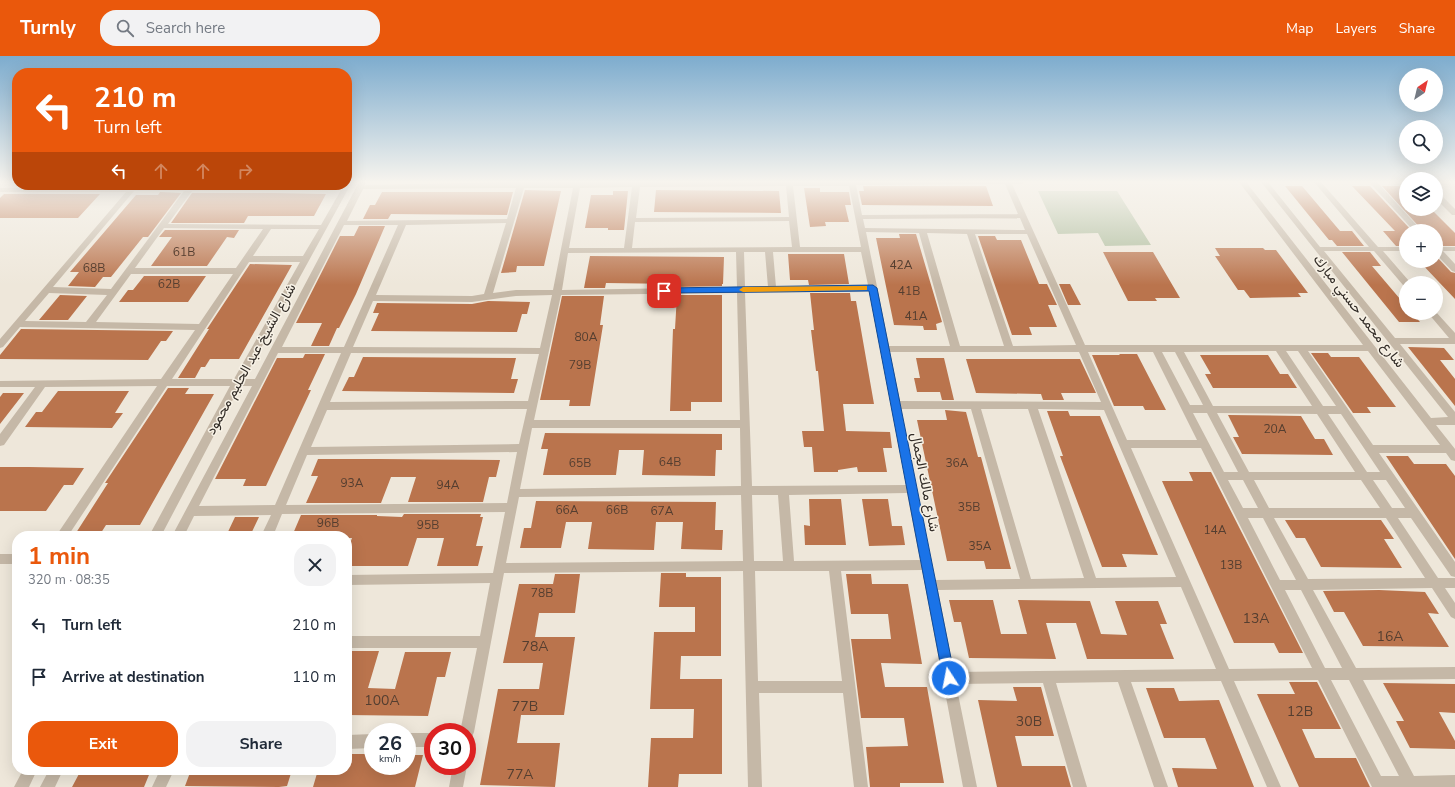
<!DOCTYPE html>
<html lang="en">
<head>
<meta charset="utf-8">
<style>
	:root { --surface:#fff; --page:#f2f2f3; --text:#1f2937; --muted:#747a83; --accent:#ea580c }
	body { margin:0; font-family:"Nunito Sans",Vazirmatn,sans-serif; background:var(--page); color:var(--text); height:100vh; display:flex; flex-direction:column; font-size:15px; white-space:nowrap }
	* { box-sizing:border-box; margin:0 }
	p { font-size:13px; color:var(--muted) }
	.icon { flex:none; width:22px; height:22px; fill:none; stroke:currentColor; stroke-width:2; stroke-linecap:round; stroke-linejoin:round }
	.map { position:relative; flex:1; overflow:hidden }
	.side { position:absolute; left:12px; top:475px; width:340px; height:244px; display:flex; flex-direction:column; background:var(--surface); border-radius:16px; box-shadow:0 4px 16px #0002 }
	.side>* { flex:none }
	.guide { position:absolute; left:12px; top:12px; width:340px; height:122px; border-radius:16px; box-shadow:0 4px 16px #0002; background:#ea580c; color:#fff; overflow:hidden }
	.needle { width:26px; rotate:35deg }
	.buttons { position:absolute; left:1399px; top:12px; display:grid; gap:8px }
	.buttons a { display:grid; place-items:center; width:44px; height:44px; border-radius:50%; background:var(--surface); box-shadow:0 4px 16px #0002; font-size:20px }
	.speed { position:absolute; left:364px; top:667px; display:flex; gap:8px; font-size:20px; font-weight:700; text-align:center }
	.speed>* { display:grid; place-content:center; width:52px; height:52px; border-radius:50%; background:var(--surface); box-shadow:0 4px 16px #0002; line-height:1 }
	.speed small { font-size:10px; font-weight:400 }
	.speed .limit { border:6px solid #d22; background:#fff; color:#111 }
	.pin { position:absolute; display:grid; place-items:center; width:34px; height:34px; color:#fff; margin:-17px; border-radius:8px; box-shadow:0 2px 6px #0006 }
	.me { position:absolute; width:44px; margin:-22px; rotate:349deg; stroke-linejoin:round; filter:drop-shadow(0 0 3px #0008) }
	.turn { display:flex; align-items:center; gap:14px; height:84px; padding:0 16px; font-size:18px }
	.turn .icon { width:52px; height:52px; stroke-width:2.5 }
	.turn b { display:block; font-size:28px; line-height:34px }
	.lanes { display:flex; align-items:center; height:38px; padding:0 16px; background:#0003; justify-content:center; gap:20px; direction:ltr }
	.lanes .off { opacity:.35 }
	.round { display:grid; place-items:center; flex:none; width:42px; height:42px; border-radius:16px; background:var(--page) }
	.head { display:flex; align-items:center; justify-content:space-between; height:68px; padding:0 16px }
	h1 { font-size:24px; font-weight:700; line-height:30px; color:var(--accent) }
	.action { display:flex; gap:8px; margin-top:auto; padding:8px 16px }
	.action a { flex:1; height:46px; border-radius:16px; background:var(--accent); color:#fff; font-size:16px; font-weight:700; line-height:46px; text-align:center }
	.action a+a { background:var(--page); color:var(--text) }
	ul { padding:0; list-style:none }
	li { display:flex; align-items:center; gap:12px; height:52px; padding:0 16px }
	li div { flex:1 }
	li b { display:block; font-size:15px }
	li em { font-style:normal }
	header { display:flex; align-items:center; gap:24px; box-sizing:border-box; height:56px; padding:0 20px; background:var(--accent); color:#fff }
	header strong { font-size:19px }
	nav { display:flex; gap:22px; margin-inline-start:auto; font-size:14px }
	.search { width:280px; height:36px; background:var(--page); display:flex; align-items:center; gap:10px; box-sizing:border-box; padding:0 14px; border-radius:16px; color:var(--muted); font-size:15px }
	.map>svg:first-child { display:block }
	.green { fill:#adbc9c }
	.building { fill:#ba744d }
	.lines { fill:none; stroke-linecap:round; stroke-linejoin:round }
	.minor { fill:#c5b8a7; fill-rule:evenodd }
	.route { fill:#1a73e8; stroke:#114b97 }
	.slow { fill:#f59e0b }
	.labels { text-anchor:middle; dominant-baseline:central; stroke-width:3; stroke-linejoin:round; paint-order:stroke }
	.number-label { font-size:12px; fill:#543e30 }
	.street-label { font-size:14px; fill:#322c27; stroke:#f7f1e5 }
	.near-number-label { font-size:14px; fill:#543e30 }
</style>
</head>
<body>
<header>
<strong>Turnly</strong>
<div class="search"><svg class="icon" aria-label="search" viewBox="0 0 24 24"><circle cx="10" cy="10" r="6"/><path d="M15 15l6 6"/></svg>Search here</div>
<nav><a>Map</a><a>Layers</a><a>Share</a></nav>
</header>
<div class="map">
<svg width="1455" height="731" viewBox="0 0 1455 731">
	<rect width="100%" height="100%" fill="#eee7da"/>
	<path class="green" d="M1038,135h79l34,54 -46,1 -7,-13 -40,1z"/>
	<path class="building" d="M863,130h123l7,20 -131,-1 -3,-14h5z
		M1285,130h17l38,45h12l12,15h-27l-5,-6h-3z
		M1352,130h18l42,45h-6v15h-10l-13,-15h12z
		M1382,130h24v23h25l24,24v13h-19v-15h-13z
		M804,132h16v4h29l2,13h-6l4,17h-24l1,4 -16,1z
		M525,134l36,1 -17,75h-27l-1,6 -15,1z
		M656,134l123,1 2,22 -127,-1z
		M613,135h15l-4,39h-16v-2h-23l6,-33h22z
		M160,136l21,1 -33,44h-5l-32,40h-8l-8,10 -27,-1 11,-14h-9l66,-77h22z
		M382,136h131l-6,23 -116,-1 -3,5h-25l7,-14h5z
		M192,137h82l52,1 -12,22h-66l-4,7h-73z
		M4,138h96l-22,24h-78v-20z
		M359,170h26l-29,68 -17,34h-2l-8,18h-18l11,-23h-26l44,-87h14z
		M165,174h74l-5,8 -7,-1 -20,29h-56l21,-29h-13z
		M899,178h17l26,88 -6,2 1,6h-13l-1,-4 -29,-1 -18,-87h24z
		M978,180h17l2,4h24l18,44h8l10,21h-9l9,22h-28l3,8h-20z
		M1215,192h48l2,2h11l32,43h-10l3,4 -51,1 -6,-8h-6l-23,-34h5z
		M1103,196h50l27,46h-25l2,3h-29z
		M1342,196h28l11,14h-9l34,40v7h6l8,9h-21z
		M788,198h56l5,30 -40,1 -1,-5h-18z
		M590,200l134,1 -1,27h-1v2l-45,1 1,-3 -72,-1 -1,5h-21z
		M1436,200l15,16 4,1v26l-36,-38h17z
		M250,208l42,1 -53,94h-29l-5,8h-4l-6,11h-17l31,-49h-2z
		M144,220h62l-18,26h-69l9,-12h5z
		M1059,228h11l11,21h-13z
		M810,237h40l1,8h5l18,103h-31l3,27 44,1 2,16h-9l4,24h-29l-1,-5 -19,3v2h-24l-2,-25h-8l-2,-16h22l-6,-60h-2l-5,-41h3z
		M60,239l27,1 -19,24h-29z
		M677,239h45v107h-31v9h-21l3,-82h2z
		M562,240h42l-4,29h3l-13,81h-21l1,-6h-30z
		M488,245l42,1 -3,12h-5l-5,18 -146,-1 8,-18h-6l4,-10 95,1z
		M21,273l152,2 -7,10h-5l-13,19 -148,-1v-4z
		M1408,291l36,1 10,12h-14l15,19v27z
		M1311,297h17l3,4h28l37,50h-29l4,6h-18z
		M305,298h20l-17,36h3l-45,96h-23l3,-7h-31l62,-121h26z
		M1119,298h18l29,56h-21l-2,-4h-29l-22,-51h28z
		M1200,299h68l12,19h8l9,14h-84l-8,-14h6z
		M363,301l153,1 -5,21h7l-4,14 -172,-2 7,-14h5z
		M916,302h28l10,42h-12l-2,-8h-23l-3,-14h6z
		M966,303h114l16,34h-35l3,7h-21l-2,-6 -65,-1z
		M168,332h21l-4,6h29l-74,131h-34l-7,11h-25l34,-53h-3z
		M58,335h71l-14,22h8l-11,15 -87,-1 11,-15h6z
		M3,337h21l-24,31v-27z
		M945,354l21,2 12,45h3l30,112h-25l-2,-8h-37l-30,-141h30z
		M1047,355h21l2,5h30l58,139 -36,-1 5,13h-25l-42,-111h3z
		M1228,359l73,1 14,23h9l9,16 -91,-1 -9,-17h6z
		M545,377l177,1v16h-6l-1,26 -73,-1 2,-25h-25l-3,25h-73l5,-26h-7z
		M1386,400h22l6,8h32l9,12v83z
		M318,403h61l121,1 -4,17h-7l-6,25h-75l8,-25h-25l-10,26h-75l12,-27h-7z
		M0,411h29l55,1 -11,17h-9l-18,26h-46z
		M1189,416h22l92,181h-24l-5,-10h-40l-72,-162h31z
		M809,443h32l5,46h-41l-1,-20 6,1z
		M862,443h26l4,27h10l3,19 -36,1z
		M536,445l180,1 -1,28h8l-1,20 -41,-1 2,-27h-27l-2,28 -66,-1 4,-27h-26l-5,26h-41l4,-20h7z
		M404,458h77l-1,3h3l-7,29h7l-5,20h-41l7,-28h-27l-9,28h-61v-14l5,-14h-5v-2h-55l9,-21h76v1l25,1z
		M235,461h24l-9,19h-24z
		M1285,464h96l13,19h-10l18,29 -81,-1 -16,-29h-9z
		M661,517h25v4h35v79h-40l-1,23h42v95h-43l-1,13h-30l3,-49h42l1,-29h-44l4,-77h41v-25h-36z
		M555,518h25l-5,39h-36l-4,24h40l-11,78h-43l-4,28h43l-5,44 -75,-2 18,-96h41l4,-26h-40l16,-79h34z
		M846,518h25l1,10h36l14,80 -41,-1 4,24h42l17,96h-44v4h-30l-4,-40 42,-1 -4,-28h-43l-10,-79h40l-3,-25h-37z
		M1379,534l46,2 14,22 -11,-1 21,34 -86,-1 -19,-34h-10l-11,-21z
		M949,544h44l8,34h26l-9,-34 72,1 11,33 26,1 -12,-34h43l9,23h-7l14,35h-87l-11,-36h-30l10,36 -87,-1 -8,-36h-7z
		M347,595h32l-11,37 27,1 10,-37h46l-6,25h-8l-9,39 -81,-1z
		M1289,626h28l24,47h-39l13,29h41l14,29h-71l-42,-93h38z
		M1383,627l72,1v29l-16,-1 16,29v8l-45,-1 -14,-27h8z
		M1013,631h28l13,49h-39l7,30h43l6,21h-74l-19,-87 39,1z
		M1146,632h28l5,13 40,-1 35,87h-76l-6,-19 45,1 -12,-31h-41z
		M347,698h26v12h34v-11h16l-8,32h-102l5,-17h29z
		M122,714h29l-7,17h-72l8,-15h41z
		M191,714h101l-5,16 -8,1 -94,-1z"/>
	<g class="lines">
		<path class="minor" d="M347,126h5l-108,197h11l104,-197h7l-1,3 153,-3h507l-3,2h-10l73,161h278l-124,-163h7l185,236 17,-1 -187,-235h7l52,65h49l-55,-65h7l57,65h28v4h-23l26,30 1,2h-4v3l-3,-1 -29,-34h-50l71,87h54l-21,-25 8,-1 19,21v11h-55l55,68v13h-19l19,24v12l-4,-1 -5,-7h-67l76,109v15l-4,-1 -40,-58h-13l40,60h17v10h-10l10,15v16l-4,-2 -19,-29 -119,2 43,78 99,-1v12l-92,1 51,96 41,-1v12h-83l-54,-107 -84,1 47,106h-14l-46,-106 -90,1 37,105h-14l-36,-105 -62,1 31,104h-14l-30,-104 -87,1 21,103h-14l-41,-217 -81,1 27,216h-14l-11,-94h-84l3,94h-14l-5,-216 -239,2 -30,159 -2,5 -5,2v-7h-7l17,-84h-130v-12h133l10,-53 -143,2v-10l146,-2 12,-61 -223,2 -9,22h-12l10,-21 -77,1 -10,20h-12l80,-150h-12l-79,150h-12l81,-150h-63l-99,150h-12l101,-150 -112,1 -41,58 -4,1v-12l35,-47h-35v-6l161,-2 34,-49 -175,-3 -17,20 -3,1v-9l126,-147h-126v-4l343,-2 4,-1zM1005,128l13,30 -156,1 -6,-30zM786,130l3,31 -153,1 4,-31zM793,130h56l12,61h-61zM632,131l-8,61h-55l11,-60zM516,132l-9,31 -160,2 16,-32zM524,132h49l-20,102h-37l-23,3zM341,134l-20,35 -153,-1 24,-33zM134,135h50l-73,98 -58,-2zM1020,162l5,12 -160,-2 -2,-9zM789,165l3,26 -160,1 3,-26zM506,167l-22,71 -12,2 -96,-1 30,-70zM344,169h54l-54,122h-62zM164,172l99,1 -27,39h-101zM271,173h48l-16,27h-50zM866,176l53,1 31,113h-61zM927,177l40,1 37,112h-44zM975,178h52l49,111 -63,1zM736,196l1,35 -175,3 6,-37zM744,196h21l3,35h-23zM773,196h88l7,33 -92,2zM249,206h51l-66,117h-62zM131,218h102l-34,50 -103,-2zM869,235l37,194 -154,1 -7,-193zM49,237l58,2 -21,27 -61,-1zM737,237l3,127h-206l27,-125zM552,239l-12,53 -187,-1 20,-46 99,1 44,-6zM1276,295l36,55h-99l-29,-54zM1286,295h12l38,55h-13zM1308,295h60l72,94h-67zM890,296h189l22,50 -201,-1zM1088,296h65l44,88h-70zM1162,296h13l28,53h-13zM278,297h63l-66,152 -76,1zM351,297l188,1 -11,47 -198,1zM527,353l-8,35 -208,3 16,-37zM901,353h70l49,170 -85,1zM981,353h47l56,169 -53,1zM1038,353l66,1 72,167 -80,1zM1193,357h14l31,59h-14zM1217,357l100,1 38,58h-106zM1328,358h13l39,58h-13zM532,372h208l1,58 -221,3zM1131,392h70l111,220 -83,1zM517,396l-10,51 -221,2 21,-50zM1228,424h15l15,28h-15zM1254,424h107l19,28h-111zM1373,424h13l19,28h-13zM907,437l13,67 -126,1 -5,-66zM741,439l2,66 -237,2 13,-66zM752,439h26l5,66h-29zM1248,462h15l33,62h-16zM1274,462h112l39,60 -117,1zM755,515h74l13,110h-84zM1181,531l35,82 -262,3 -16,-82zM1285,534h16l41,78h-17zM1331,624h18l50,96h-18z
			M1369,126h8l45,49h-8z
			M1436,137h3l16,16v6h-3l-16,-16z
			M1436,191h19v4h-12l12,13v8l-3,-1 -16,-17z
			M0,498h17v10h-17z
			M407,677h26v14h-26z
			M373,678v14l-26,1v-14z
			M453,710h14l-4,21h-14z
			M23,714h14l-8,17h-15z
			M49,714h14l-8,17h-15z
			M160,714h14l-8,17h-14z"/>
	</g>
	<linearGradient id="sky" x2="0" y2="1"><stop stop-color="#7dacce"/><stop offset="0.55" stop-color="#f7f4ee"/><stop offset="1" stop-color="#f7f4ee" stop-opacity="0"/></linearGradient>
	<rect width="1455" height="229" fill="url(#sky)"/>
	<path class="route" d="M873,229l4,3 78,390 -2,4 -4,2 -4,-2 -2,-4 -74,-387 -205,2 -4,-2 4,-3z"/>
	<path class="slow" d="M864,230h3v4l-124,2 -4,-2 4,-3z"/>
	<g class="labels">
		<g class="number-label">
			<text x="184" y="196">61B</text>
			<text x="901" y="209">42A</text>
			<text x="94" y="212">68B</text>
			<text x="169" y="228">62B</text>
			<text x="909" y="235">41B</text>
			<text x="916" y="260">41A</text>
			<text x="586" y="281">80A</text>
			<text x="580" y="309">79B</text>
			<text x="1275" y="373">20A</text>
			<text x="670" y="406">64B</text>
			<text x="580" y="407">65B</text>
			<text x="957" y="407">36A</text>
			<text x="352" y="427">93A</text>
			<text x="448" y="429">94A</text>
			<text x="969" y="451">35B</text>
			<text x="567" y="454">66A</text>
			<text x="617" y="454">66B</text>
			<text x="662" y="455">67A</text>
			<text x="328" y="467">96B</text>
			<text x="428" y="469">95B</text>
			<text x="1215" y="474">14A</text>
			<text x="980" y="490">35A</text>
			<text x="1231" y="509">13B</text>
			<text x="542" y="537">78B</text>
		</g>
		<g class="street-label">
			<text transform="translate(1359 255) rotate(52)">شارع محمد حسني مبارك</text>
			<text transform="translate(251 303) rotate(-61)">شارع الشيخ عبد الحليم محمود</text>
			<text transform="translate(925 426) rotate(79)">شارع مالك الجمال</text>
		</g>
		<g class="near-number-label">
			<text x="1256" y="562">13A</text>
			<text x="1390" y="580">16A</text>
			<text x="535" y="590">78A</text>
			<text x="382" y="644">100A</text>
			<text x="525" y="650">77B</text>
			<text x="1300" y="655">12B</text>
			<text x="1029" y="665">30B</text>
			<text x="520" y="718">77A</text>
		</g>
	</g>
</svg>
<div class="buttons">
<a><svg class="needle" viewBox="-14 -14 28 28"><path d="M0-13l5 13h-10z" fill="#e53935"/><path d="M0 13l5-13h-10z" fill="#747a83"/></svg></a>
<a><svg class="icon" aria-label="search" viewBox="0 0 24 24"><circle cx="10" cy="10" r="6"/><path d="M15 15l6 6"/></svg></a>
<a><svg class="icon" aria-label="layers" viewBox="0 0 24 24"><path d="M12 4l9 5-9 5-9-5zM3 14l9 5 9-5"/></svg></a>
<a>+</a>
<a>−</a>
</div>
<div class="speed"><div>26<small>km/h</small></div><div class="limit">30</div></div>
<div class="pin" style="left:664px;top:235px;background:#d93025"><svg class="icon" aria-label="arrive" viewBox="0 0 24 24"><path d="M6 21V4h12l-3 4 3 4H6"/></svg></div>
<svg class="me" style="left:949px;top:622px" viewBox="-20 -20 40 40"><circle r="17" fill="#1a73e8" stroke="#fff" stroke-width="3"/><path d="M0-11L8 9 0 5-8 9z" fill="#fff"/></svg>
<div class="guide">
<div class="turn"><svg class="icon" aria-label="left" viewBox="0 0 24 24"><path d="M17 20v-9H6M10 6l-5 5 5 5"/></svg><div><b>210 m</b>Turn left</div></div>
<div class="lanes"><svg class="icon" aria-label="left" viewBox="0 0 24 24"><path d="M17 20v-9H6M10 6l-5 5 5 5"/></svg><svg class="icon off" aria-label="ahead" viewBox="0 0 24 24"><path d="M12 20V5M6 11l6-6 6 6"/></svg><svg class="icon off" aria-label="ahead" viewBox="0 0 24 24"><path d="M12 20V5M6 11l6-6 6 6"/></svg><svg class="icon off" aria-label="right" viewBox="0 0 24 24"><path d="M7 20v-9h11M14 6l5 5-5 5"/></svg></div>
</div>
<section class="side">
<div class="head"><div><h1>1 min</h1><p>320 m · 08:35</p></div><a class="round"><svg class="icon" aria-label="close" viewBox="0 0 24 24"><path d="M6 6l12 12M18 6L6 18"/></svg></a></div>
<ul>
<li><svg class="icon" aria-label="left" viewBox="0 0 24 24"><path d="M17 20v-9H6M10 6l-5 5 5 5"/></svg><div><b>Turn left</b></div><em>210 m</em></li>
<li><svg class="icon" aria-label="arrive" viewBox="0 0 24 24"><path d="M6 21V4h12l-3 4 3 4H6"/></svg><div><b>Arrive at destination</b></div><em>110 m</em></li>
</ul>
<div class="action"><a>Exit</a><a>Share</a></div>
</section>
</div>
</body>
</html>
